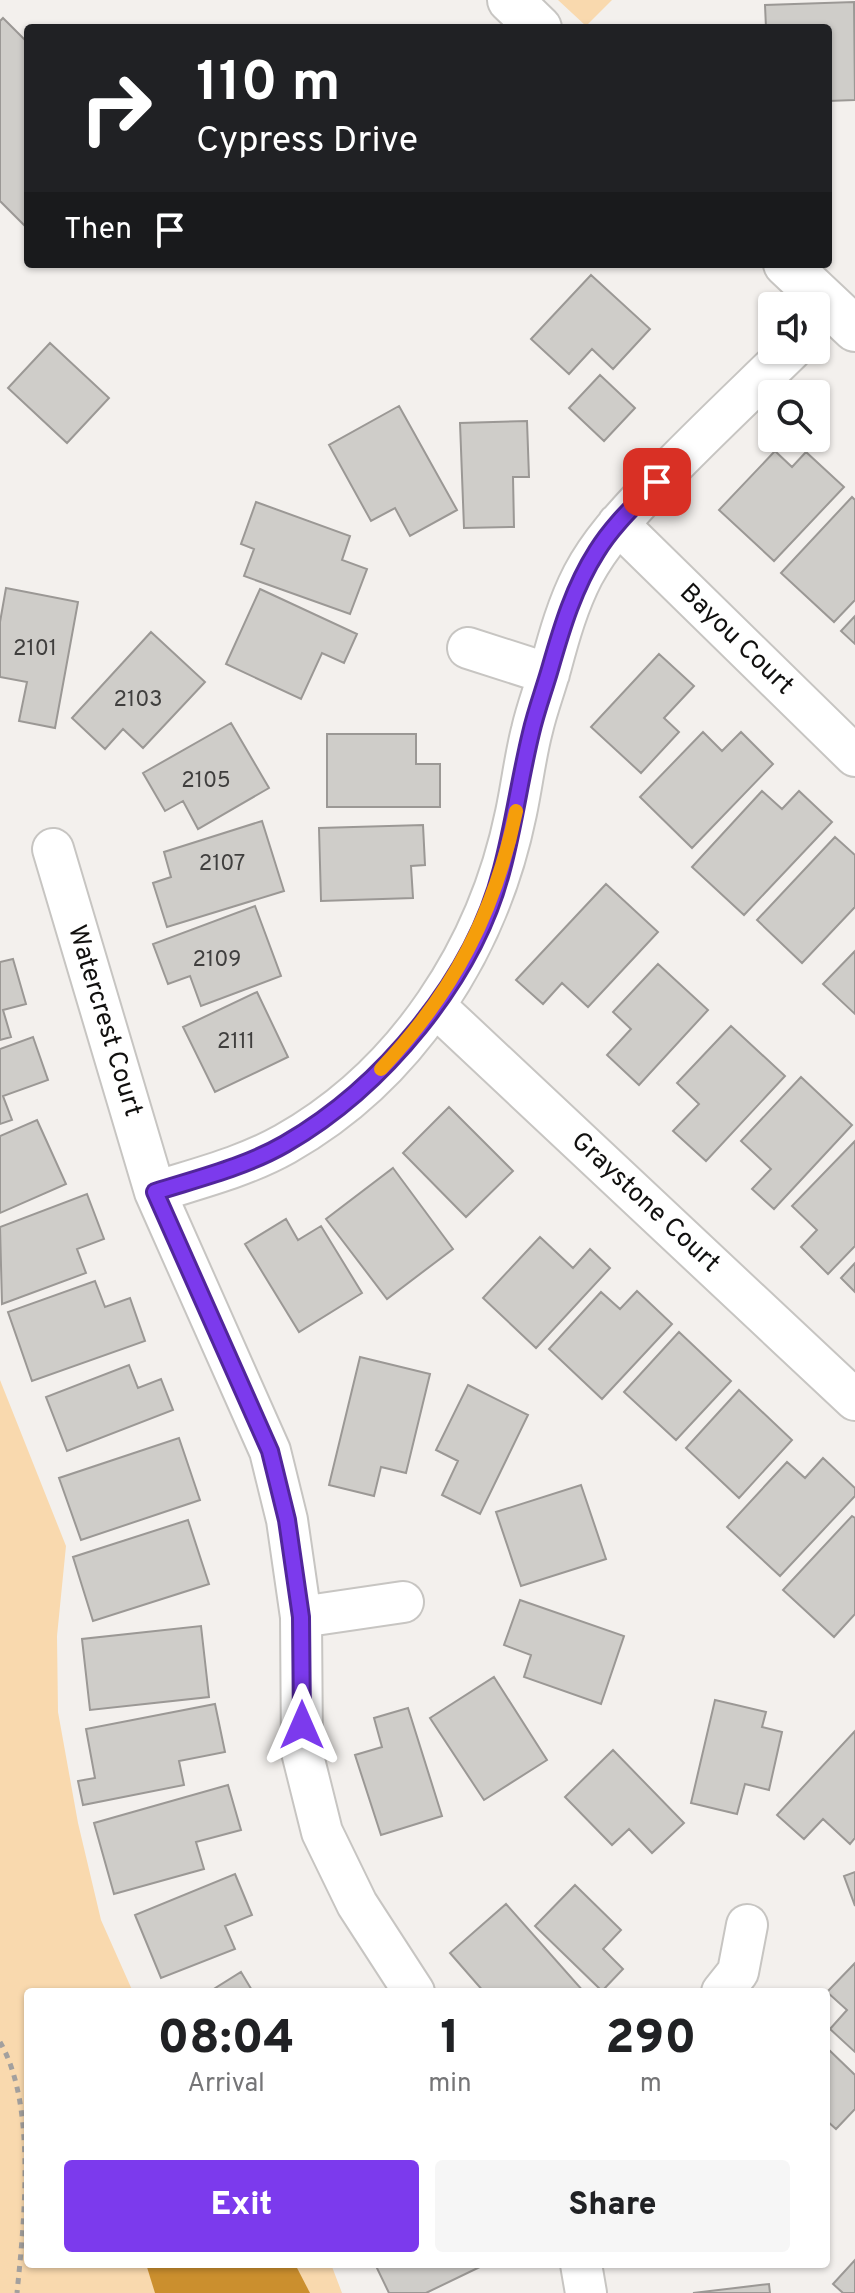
<!DOCTYPE html>
<html lang="en">
<head>
<meta charset="utf-8">
<style>
	:root { --surface:#fff; --page:#f6f6f6; --text:#202124; --muted:#757577; --accent:#7c3aed }
	body { margin:0; font-family:Overpass,sans-serif; background:var(--page); color:var(--text); height:100vh; display:flex; flex-direction:column; font-size:30px; white-space:nowrap }
	* { box-sizing:border-box; margin:0 }
	p { font-size:26px; color:var(--muted) }
	.icon { flex:none; width:44px; height:44px; fill:none; stroke:currentColor; stroke-width:2; stroke-linecap:round; stroke-linejoin:round }
	.map { position:relative; flex:1; overflow:hidden }
	.panel { position:absolute; left:24px; top:1988px; width:806px; height:280px; display:flex; flex-direction:column; background:var(--surface); border-radius:8px; box-shadow:0 2px 6px #0004 }
	.panel>* { flex:none }
	.banner { position:absolute; left:24px; top:24px; width:808px; height:244px; border-radius:8px; box-shadow:0 2px 6px #0004; background:#202124; color:#fff; overflow:hidden }
	.tools { position:absolute; left:758px; top:292px; display:grid; gap:16px }
	.tools a { display:grid; place-items:center; width:72px; height:72px; border-radius:8px; background:var(--surface); box-shadow:0 2px 6px #0004; font-size:40px }
	.pin { position:absolute; display:grid; place-items:center; width:68px; height:68px; color:#fff; margin:-34px; border-radius:16px; box-shadow:0 4px 12px #0006 }
	.me { position:absolute; width:88px; margin:-44px; rotate:0deg; stroke-linejoin:round; filter:drop-shadow(0 0 6px #0008) }
	.turn { display:flex; align-items:center; gap:28px; height:168px; padding:0 40px; font-size:36px }
	.turn .icon { width:104px; height:104px; stroke-width:2.5 }
	.turn b { display:block; font-size:56px; line-height:68px }
	.then { display:flex; align-items:center; height:76px; padding:0 40px; background:#0003; gap:16px; font-size:30px }
	.eta { display:flex; justify-content:space-evenly; align-items:center; height:136px; text-align:center }
	.eta b { font-size:48px; font-weight:800; line-height:56px }
	.button { display:flex; gap:16px; margin-top:auto; padding:16px 40px }
	.button a { flex:1; height:92px; border-radius:8px; background:var(--accent); color:#fff; font-size:32px; font-weight:800; line-height:92px; text-align:center }
	.button a+a { background:var(--page); color:var(--text) }
	.map>svg:first-child { display:block }
	.green { fill:#f9d9ae }
	.water { fill:#cb8f2e }
	.building { fill:#cfcdc9; stroke:#9b9895; stroke-width:2 }
	.lines { fill:none; stroke-linecap:round; stroke-linejoin:round }
	.minor-casing { stroke:#c7c5c2; stroke-width:44 }
	.tertiary-casing { stroke:#c7c5c2; stroke-width:48 }
	.path { stroke:#a3a09e; stroke-width:5; stroke-dasharray:6 6; stroke-linecap:butt }
	.minor { stroke:#fff; stroke-width:40 }
	.tertiary { stroke:#fff; stroke-width:44 }
	.route-casing { stroke:#51269a; stroke-width:20 }
	.route { stroke:#7c3aed; stroke-width:14 }
	.slow { stroke:#f59e0b; stroke-width:14 }
	.labels { text-anchor:middle; dominant-baseline:central; stroke-width:8; stroke-linejoin:round; paint-order:stroke }
	.number-label { font-size:22px; fill:#403f3e }
	.street-label { font-size:26px; fill:#11100f; stroke:#fff }
</style>
</head>
<body>
<div class="map">
<svg width="855" height="2293" viewBox="0 0 855 2293">
	<rect width="100%" height="100%" fill="#f3f0ed"/>
	<path class="green" d="M558,0h54l-26,26z
		M0,1380l66,166 -9,90 1,76 20,111 23,97 32,72h-105v272h303l11,29h-342z"/>
	<path class="water" d="M146,2264h149l15,29h-155z"/>
	<path class="building" d="M854,2l1,98 -27,1v-73h-62l-1,-23z
		M3,18l25,25v186l-28,-28v-180z
		M591,275l59,54 -37,40 -21,-20 -23,25 -38,-35z
		M50,343l59,55 -42,45 -59,-55z
		M600,375l35,33 -31,33 -35,-33z
		M399,406l58,104 -47,26 -15,-28 -24,13 -42,-76z
		M527,421l2,56h-16l1,50 -50,1 -4,-105z
		M775,451l17,16 14,-15 38,35 -70,74 -55,-51z
		M852,497l3,3v100l-21,22 -53,-49z
		M256,502l94,34 -8,24 25,9 -17,45 -106,-38 10,-27 -13,-5z
		M6,588l72,14 -23,126 -36,-7 8,-39 -27,-5v-55z
		M260,589l97,45 -13,29 -22,-10 -21,46 -75,-35z
		M855,616v28l-14,-13z
		M151,632l54,50 -62,66 -20,-19 -18,20 -33,-31z
		M659,654l35,32 -30,32 15,14 -38,41 -50,-46z
		M231,723l38,65 -71,41 -15,-28 -18,10 -22,-38z
		M703,732l19,19 19,-19 32,32 -81,84 -52,-51z
		M327,734h89v30h24v43h-113z
		M762,791l20,18 17,-18 33,31 -88,93 -52,-48z
		M262,821l22,70 -117,36 -14,-44 18,-6 -7,-25z
		M423,825l2,40 -14,1 2,32 -92,3 -2,-73z
		M835,837l20,18v52l-53,56 -45,-43z
		M606,884l52,48 -70,75 -26,-24 -19,21 -27,-24z
		M255,906l26,70 -80,30 -11,-30 -22,8 -15,-40z
		M855,951v63l-32,-30z
		M13,959l13,45 -23,6 8,27 -11,3v-78z
		M658,964l50,46 -69,75 -32,-30 24,-26 -18,-17z
		M257,992l31,65 -73,35 -32,-65z
		M731,1026l54,50 -79,85 -33,-30 26,-27 -22,-21z
		M33,1037l15,43 -45,16 9,24 -12,4v-75z
		M801,1077l51,48 -78,84 -22,-20 19,-20 -30,-28z
		M449,1107l64,64 -47,46 -63,-64z
		M37,1120l29,64 -66,29v-77z
		M855,1141v105l-27,28 -27,-27 16,-17 -25,-24z
		M393,1168l60,81 -66,50 -61,-80z
		M87,1194l17,45 -27,10 9,24 -84,31 -2,-77z
		M286,1219l12,21 23,-14 41,67 -63,39 -54,-88z
		M540,1237l33,31 17,-19 20,19 -74,80 -53,-50z
		M855,1263v29l-14,-14z
		M95,1281l10,26 25,-9 15,43 -113,40 -24,-69z
		M637,1291l35,33 -70,75 -53,-50 52,-57 19,17z
		M679,1332l52,49 -55,59 -52,-48z
		M360,1357l70,17 -24,99 -25,-6 -7,29 -45,-11z
		M129,1365l9,23 23,-9 12,31 -106,41 -21,-54z
		M468,1385l60,30 -48,99 -38,-19 16,-34 -22,-11z
		M739,1390l53,50 -53,58 -53,-50z
		M179,1438l21,62 -119,40 -22,-62z
		M823,1458l32,30v8l-75,80 -53,-49 60,-65 18,16z
		M581,1485l25,74 -85,27 -25,-74z
		M852,1516l3,2v96l-21,23 -51,-47z
		M188,1520l21,64 -116,37 -20,-64z
		M520,1600l104,36 -23,68 -77,-27 7,-22 -27,-10z
		M201,1626l8,71 -119,13 -8,-71z
		M494,1677l53,83 -63,40 -54,-82z
		M715,1700l51,12 -4,15 20,5 -13,58 -24,-6 -8,30 -46,-11z
		M215,1704l10,48 -46,9 5,24 -101,20 -5,-24 17,-3 -9,-49z
		M408,1708l34,108 -61,19 -26,-80 27,-8 -8,-29z
		M855,1731v107l-5,6 -27,-25 -19,20 -27,-24z
		M613,1750l71,73 -32,30 -23,-24 -17,16 -47,-48z
		M228,1785l13,45 -45,12 8,27 -90,25 -20,-71z
		M855,1872v34l-11,-30z
		M235,1874l17,41 -27,11 10,23 -74,29 -26,-63z
		M575,1885l46,45 -18,19 20,20 -21,22 -67,-65z
		M506,1904l78,88h-100l-34,-39z
		M855,1963v89l-25,-23 17,-19 -20,-18z
		M241,1972l12,20h-44z
		M826,2047l29,28v34l-19,20 -10,-9z
		M855,2260v33h-12l-10,-9z
		M375,2264h111l-60,29h-37z
		M769,2284l1,9h-77z"/>
	<g class="lines">
		<g class="minor-casing">
			<path id="minor" d="M618,524l237,232
				M468,648l81,26
				M53,849l102,343 115,259 17,69 14,97 1,135 20,80 35,72 57,88
				M435,1006l420,394
				M155,1192c44,-14 89,-25 130,-48 122,-69 203,-195 231,-331 6,-28 9,-56 16,-83 5,-22 13,-42 19,-64 8,-30 17,-62 32,-91 19,-36 47,-64 75,-94 43,-45 88,-87 133,-131
				M301,1617l102,-15
				M722,1992l16,-20 9,-47
				M581,2264l5,29"/>
		</g>
		<g class="tertiary-casing">
			<path id="tertiary" d="M510,0l29,28
				M786,264l69,65"/>
		</g>
		<path class="path" d="M0,2042c37,64 24,180 17,251"/>
		<use href="#minor" class="minor"/>
		<use href="#tertiary" class="tertiary"/>
	</g>
	<g class="lines">
		<g class="route-casing">
			<path id="route" d="M302,1725l-1,-108 -14,-97 -17,-69 -115,-259c44,-14 90,-25 130,-48 97,-56 189,-165 217,-275 12,-45 18,-91 29,-136 5,-22 13,-43 19,-64 12,-42 24,-82 47,-118 16,-26 39,-47 60,-69"/>
		</g>
		<use href="#route" class="route"/>
		<path class="slow" d="M381,1069c72,-76 114,-156 135,-258"/>
	</g>
	<g class="labels">
		<g class="number-label">
			<text x="35" y="649">2101</text>
			<text x="138" y="700">2103</text>
			<text x="206" y="781">2105</text>
			<text x="222" y="864">2107</text>
			<text x="217" y="960">2109</text>
			<text x="236" y="1042">2111</text>
		</g>
		<g class="street-label">
			<text transform="translate(736 640) rotate(44)">Bayou Court</text>
			<text transform="translate(104 1021) rotate(73)">Watercrest Court</text>
			<text transform="translate(645 1203) rotate(43)">Graystone Court</text>
		</g>
	</g>
</svg>
<div class="tools">
<a><svg class="icon" aria-label="sound" viewBox="0 0 24 24"><path d="M4 9h4l5-4v14l-5-4H4zM17 9q2 3 0 6"/></svg></a>
<a><svg class="icon" aria-label="search" viewBox="0 0 24 24"><circle cx="10" cy="10" r="6"/><path d="M15 15l6 6"/></svg></a>
</div>
<div class="pin" style="left:657px;top:482px;background:#d93025"><svg class="icon" aria-label="arrive" viewBox="0 0 24 24"><path d="M6 21V4h12l-3 4 3 4H6"/></svg></div>
<svg class="me" style="left:302px;top:1725px" viewBox="-20 -20 40 40"><path d="M0-17L14 15 0 8-14 15z" fill="#7c3aed" stroke="#fff" stroke-width="4"/></svg>
<div class="banner">
<div class="turn"><svg class="icon" aria-label="right" viewBox="0 0 24 24"><path d="M7 20v-9h11M14 6l5 5-5 5"/></svg><div><b>110 m</b>Cypress Drive</div></div>
<div class="then">Then<svg class="icon" aria-label="arrive" viewBox="0 0 24 24"><path d="M6 21V4h12l-3 4 3 4H6"/></svg></div>
</div>
<section class="panel">
<div class="eta">
<div><b>08:04</b><p>Arrival</p></div>
<div><b>1</b><p>min</p></div>
<div><b>290</b><p>m</p></div>
</div>
<div class="button"><a>Exit</a><a>Share</a></div>
</section>
</div>
</body>
</html>
